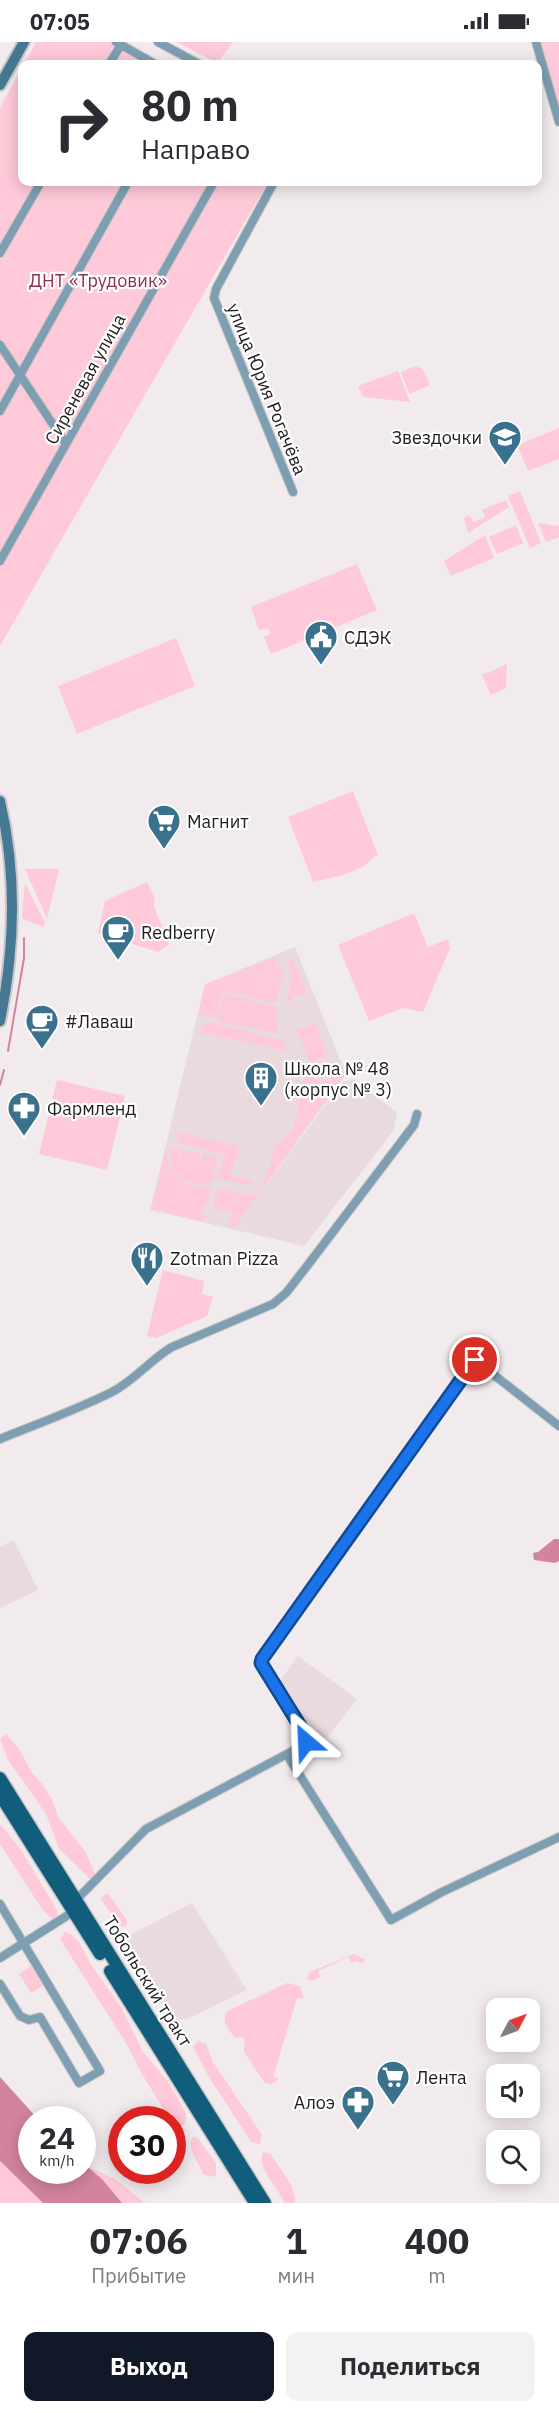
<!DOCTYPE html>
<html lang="ru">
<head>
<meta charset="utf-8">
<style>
	:root { --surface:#fff; --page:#f2f2f3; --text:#2b2b33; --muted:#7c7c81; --accent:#111827 }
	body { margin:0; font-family:"IBM Plex Sans",sans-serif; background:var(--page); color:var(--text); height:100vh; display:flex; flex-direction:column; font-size:22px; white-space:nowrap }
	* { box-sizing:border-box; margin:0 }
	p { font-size:20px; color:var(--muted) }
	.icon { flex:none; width:33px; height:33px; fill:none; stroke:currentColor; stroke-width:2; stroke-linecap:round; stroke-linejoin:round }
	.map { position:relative; height:2161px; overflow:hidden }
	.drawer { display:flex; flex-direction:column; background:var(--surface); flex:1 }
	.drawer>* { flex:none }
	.guide { position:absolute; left:18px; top:18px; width:524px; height:126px; border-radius:12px; box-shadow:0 3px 15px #0003; background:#fff; color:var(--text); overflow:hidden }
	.needle { width:39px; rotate:49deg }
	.buttons { position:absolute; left:486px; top:1956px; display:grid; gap:12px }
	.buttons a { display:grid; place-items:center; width:54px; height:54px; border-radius:12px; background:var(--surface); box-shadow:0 3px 15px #0003; font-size:30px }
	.speed { position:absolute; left:18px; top:2064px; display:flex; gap:12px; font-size:30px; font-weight:700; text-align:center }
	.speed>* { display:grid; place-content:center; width:78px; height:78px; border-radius:50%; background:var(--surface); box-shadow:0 3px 15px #0003; line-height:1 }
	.speed small { font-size:15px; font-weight:400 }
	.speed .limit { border:9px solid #d22; background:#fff; color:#111 }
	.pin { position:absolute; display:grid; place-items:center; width:51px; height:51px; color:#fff; margin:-26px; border:3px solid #fff; border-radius:50%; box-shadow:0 2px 6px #0007 }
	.me { position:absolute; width:66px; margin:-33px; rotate:334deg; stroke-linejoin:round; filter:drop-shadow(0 0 4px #0008) }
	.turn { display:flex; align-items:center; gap:21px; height:126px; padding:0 24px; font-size:27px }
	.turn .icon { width:78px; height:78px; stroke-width:2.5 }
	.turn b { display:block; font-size:42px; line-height:51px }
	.eta { display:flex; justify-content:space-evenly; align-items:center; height:102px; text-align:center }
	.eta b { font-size:36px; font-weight:800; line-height:42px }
	.cta { display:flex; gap:12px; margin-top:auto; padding:12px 24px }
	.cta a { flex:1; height:69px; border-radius:12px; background:var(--accent); color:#fff; font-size:24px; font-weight:800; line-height:69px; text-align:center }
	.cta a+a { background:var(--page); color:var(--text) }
	.status { display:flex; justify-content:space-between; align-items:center; height:42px; padding:0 30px; background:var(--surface); direction:ltr }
	.status svg { height:16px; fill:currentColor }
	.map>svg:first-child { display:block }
	.built { fill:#e9dade }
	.green { fill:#fec9d8 }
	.water { fill:#d3849d }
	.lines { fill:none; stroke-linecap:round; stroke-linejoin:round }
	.stream { stroke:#d3849d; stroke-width:2 }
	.street-casing { stroke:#ccc6c8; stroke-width:10 }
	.secondary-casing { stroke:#ccc6c8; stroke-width:14 }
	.primary-casing { stroke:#ccc6c8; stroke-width:15 }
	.street { stroke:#7e9fb1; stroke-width:8 }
	.secondary { stroke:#457993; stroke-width:10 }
	.primary { stroke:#115d7c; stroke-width:12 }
	.route-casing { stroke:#114b97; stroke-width:15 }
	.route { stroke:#1a73e8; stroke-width:10 }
	.labels { text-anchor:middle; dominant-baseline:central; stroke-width:4.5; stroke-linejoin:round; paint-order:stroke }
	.park-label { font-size:18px; fill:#8d3054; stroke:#fff }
	.street-label { font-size:18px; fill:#201d1e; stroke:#fff }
	.poi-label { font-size:18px; fill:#201d1e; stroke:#fff; text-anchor:start }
</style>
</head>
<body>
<div class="status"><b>07:05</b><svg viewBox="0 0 49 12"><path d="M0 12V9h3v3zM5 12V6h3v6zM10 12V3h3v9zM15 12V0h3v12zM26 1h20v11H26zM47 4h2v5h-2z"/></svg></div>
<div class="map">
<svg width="559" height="2161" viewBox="0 0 559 2161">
	<rect width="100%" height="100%" fill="#f2ebed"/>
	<path class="built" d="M295,905l51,127 -100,139 96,-131 12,-3 43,33 -3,18 -90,116 -154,-36 55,-226z
		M14,1498l24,50 -38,18v-61z
		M298,1614l59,43 -37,48 -41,-65z
		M192,1861l55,87 -60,29h-16l-51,-79z"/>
	<path class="green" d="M36,0h90l39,22h-141z
		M177,0h56l-16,21z
		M535,0h24v76z
		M22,25v115h246l-268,464v-538z
		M415,324l8,3 7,16 -21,9 -8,-22z
		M398,329l12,31 -47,-5 -5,-11z
		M559,386v31l-31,12 -11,-26z
		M520,449l21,52 -11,5 -22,-52z
		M506,458l3,7 -41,26 -4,-15 6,-3 3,7 12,-5 -3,-7z
		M538,481l21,3v11l-13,5z
		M516,483l7,18 -26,11 -8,-17z
		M485,493l9,23 -43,18 -7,-15z
		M357,522l20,46 -106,44 -7,-17 6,-3 -2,-6 -9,2 -8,-23z
		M176,596l19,48 -118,48 -19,-48z
		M507,622l-1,24 -15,7 -9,-20z
		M353,749l25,64c-7,3 -10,9 -16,12 -16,9 -33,11 -49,15l-25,-65z
		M25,827h34l-12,50z
		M147,840l8,17 -1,7 15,38 -11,8 -60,-19 7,-32z
		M25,841l20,40 -1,4 -20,-7 -2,-4z
		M414,871l14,34 20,-8 2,9 -27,64 -20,-4 -34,13 -31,-76z
		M276,914l8,24 -41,-10z
		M293,916l15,37h-13l-9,10 6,-29 -4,-12z
		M241,929l38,9 2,3 -4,18 -3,2 -40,-11 1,2 -12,-2 -7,26 -18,-4 7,-29 31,-13 -3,18 4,-17z
		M224,952l54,13 -3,11 4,12 -4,3 -57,-12z
		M208,980l74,18 5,11 -86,-18 1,-6z
		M315,981l13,33 -18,7 -13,-33z
		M308,1030c8,12 23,12 31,0l2,4 3,-1 -111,154 -4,-2 4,-15 -20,-4 3,-16 7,-4 26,7 8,-3 7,-7 11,-39 18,-17 12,-56z
		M57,1038l68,16 -18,74 -68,-16z
		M178,1090l61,14 -8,30 24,5 -5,4 -31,-7 5,-24 -45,-11 -3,-5z
		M171,1105l9,2 -1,7 2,1 2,-7 17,3 -1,8h2l2,-7 12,3 2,4 -4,20c-23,12 -49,-10 -42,-34z
		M166,1106c1,26 19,43 45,39l-3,17 -4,-1 -2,10 4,1 -2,8 -52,-13z
		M163,1228l41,11 -2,13 11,3 -6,19 -51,22 -9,-2z
		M6,1692l14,16 11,21 11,13 11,17 5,16 27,34 11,25 -6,3 -31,-30 -13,-35 -38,-54 -8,-21z
		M0,1782l21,26 37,62 -1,5 -4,3 -11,-11 -42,-65z
		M108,1851l18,26 1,5 -4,3 -4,-2 -19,-27z
		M65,1890l7,3 8,8 10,20 31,44 22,45 23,27 14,23 6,12 -1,10 -6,3 -12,-12 -25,-41 -16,-31 -66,-104z
		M354,1912l12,6 -5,3 -4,-2 -6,1 -3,-5 -30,14 2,6 -9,4 -4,-3 3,-6z
		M31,1924l12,20 -12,7 -12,-19z
		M287,1941l13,3 4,13 -7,-1 -24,79 6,2c-5,5 -9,6 -15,3l-20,-30 1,-11 -2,-4 -8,1c-7,-9 -14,-16 -8,-27z
		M198,1999l8,3 7,18 49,73 -2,9 -9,-2 -42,-65 -16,-30z
		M193,2095l5,1 18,26v11l-4,2 -9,-3c-4,-12 -18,-27 -10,-37z
		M263,2110l8,2c7,13 27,34 24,49h-11c-5,-16 -28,-34 -21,-51z
		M0,2119l4,4 39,38h-43z
		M87,2124l28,13 30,24h-23l-19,-23z"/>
	<path class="water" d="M554,1497h5v22l-4,2 -21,-3 -1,-7 5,-1z
		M0,2035l38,42 -6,1v50h50l1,-7 20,17 19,23h-79l-43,-42z"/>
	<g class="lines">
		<path class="stream" d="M8,1009l16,-93v-20
			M0,1043l4,-15"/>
		<g class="street-casing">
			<path id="street" d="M116,0l39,22
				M158,0l41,22
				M536,0l23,80
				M109,22l12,-19
				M274,140l-58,107 -2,9 79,194
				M0,211l41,-71
				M0,303l66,99
				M0,369l128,-229
				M0,519l214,-379
				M0,1397c37,-15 76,-29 112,-47 23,-12 38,-32 60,-45l101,-43 13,-11 18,-23 110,-145 3,-11
				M287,1713l104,165 51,-28 117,-55
				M76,1858l70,-71 158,-84 3,-7 -46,-75 1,-4 213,-299 84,66
				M0,1862l100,167 -21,12 -39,-66 -11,3 -9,-4 -20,-32
				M0,1916l73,-46"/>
		</g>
		<g class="secondary-casing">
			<path id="secondary" d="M0,43l24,-43
				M0,759c17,73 15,147 0,220"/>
		</g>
		<g class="primary-casing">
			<path id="primary" d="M0,1736l265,425
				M0,1753l100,159
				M110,1929l145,232"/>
		</g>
		<use href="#street" class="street"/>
		<use href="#secondary" class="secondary"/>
		<use href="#primary" class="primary"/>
	</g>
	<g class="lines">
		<g class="route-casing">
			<path id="route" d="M306,1700l-1,-8 -44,-71 1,-4 213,-299"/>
		</g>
		<use href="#route" class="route"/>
	</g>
	<defs>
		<g id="school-pin" transform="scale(1.725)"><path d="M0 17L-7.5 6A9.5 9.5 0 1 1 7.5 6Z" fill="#3a718c" stroke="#fff"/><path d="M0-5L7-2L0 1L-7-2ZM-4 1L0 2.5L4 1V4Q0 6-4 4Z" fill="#fff"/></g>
		<g id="civic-pin" transform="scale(1.725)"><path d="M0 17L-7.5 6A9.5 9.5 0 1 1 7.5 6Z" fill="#3a718c" stroke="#fff"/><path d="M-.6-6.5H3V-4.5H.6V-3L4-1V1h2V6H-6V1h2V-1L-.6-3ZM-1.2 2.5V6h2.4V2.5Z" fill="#fff"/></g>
		<g id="supermarket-pin" transform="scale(1.725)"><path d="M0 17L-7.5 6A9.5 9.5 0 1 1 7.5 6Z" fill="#3a718c" stroke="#fff"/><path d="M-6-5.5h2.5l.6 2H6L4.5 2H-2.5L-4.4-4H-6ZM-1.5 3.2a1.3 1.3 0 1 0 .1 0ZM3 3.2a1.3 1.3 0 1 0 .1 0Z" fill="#fff"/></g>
		<g id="cafe-pin" transform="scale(1.725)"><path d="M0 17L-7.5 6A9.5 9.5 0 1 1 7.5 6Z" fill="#3a718c" stroke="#fff"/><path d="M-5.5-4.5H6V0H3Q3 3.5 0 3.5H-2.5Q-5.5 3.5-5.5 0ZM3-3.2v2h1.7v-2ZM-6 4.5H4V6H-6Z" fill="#fff"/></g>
		<g id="building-pin" transform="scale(1.725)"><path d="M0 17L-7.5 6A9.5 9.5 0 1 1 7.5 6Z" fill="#3a718c" stroke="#fff"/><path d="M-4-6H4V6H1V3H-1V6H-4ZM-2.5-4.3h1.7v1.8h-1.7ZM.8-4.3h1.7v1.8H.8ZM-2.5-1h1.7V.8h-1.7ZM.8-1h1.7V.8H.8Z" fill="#fff"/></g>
		<g id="pharmacy-pin" transform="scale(1.725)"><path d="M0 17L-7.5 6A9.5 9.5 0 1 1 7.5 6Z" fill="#3a718c" stroke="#fff"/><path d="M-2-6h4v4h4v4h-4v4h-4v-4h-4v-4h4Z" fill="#fff"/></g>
		<g id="restaurant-pin" transform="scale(1.725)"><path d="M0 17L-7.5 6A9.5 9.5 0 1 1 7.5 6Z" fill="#3a718c" stroke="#fff"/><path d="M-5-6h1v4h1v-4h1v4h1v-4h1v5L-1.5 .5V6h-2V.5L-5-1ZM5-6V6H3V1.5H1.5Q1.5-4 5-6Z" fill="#fff"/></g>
	</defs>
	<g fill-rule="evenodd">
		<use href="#school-pin" x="505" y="395"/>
		<use href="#civic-pin" x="321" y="595"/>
		<use href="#supermarket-pin" x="164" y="779"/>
		<use href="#cafe-pin" x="118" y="890"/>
		<use href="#cafe-pin" x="42" y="979"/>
		<use href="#building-pin" x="261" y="1036"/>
		<use href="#pharmacy-pin" x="24" y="1066"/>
		<use href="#restaurant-pin" x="147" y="1216"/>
		<use href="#supermarket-pin" x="393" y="2035"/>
		<use href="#pharmacy-pin" x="358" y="2060"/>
	</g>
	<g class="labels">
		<g class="park-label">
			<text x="98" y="238">ДНТ «Трудовик»</text>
		</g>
		<g class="street-label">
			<text transform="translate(85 337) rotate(-61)">Сиреневая улица</text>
			<text transform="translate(267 347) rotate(68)">улица Юрия Рогачёва</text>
			<text transform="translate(148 1939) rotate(58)">Тобольский тракт</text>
		</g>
		<g class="poi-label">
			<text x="482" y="395" text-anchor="end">Звездочки</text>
			<text x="344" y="595">СДЭК</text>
			<text x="187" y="779">Магнит</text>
			<text x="141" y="890">Redberry</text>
			<text x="65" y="979">#Лаваш</text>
			<text x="284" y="1026">Школа № 48<tspan x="284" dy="21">(корпус № 3)</tspan></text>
			<text x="47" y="1066">Фармленд</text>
			<text x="170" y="1216">Zotman Pizza</text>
			<text x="416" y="2035">Лента</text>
			<text x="335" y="2060" text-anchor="end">Алоэ</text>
		</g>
	</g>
</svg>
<div class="buttons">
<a><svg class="needle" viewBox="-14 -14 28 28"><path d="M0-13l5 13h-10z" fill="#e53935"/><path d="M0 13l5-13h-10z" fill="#7c7c81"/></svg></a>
<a><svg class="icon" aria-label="sound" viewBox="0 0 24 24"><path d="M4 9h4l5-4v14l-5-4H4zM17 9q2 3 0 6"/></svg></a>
<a><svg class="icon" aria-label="search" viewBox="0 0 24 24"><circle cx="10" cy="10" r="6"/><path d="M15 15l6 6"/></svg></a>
</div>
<div class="speed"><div>24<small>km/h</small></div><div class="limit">30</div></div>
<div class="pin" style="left:475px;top:1318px;background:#d93025"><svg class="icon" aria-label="arrive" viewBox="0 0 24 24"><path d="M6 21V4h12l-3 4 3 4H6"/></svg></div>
<svg class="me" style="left:306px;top:1700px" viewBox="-20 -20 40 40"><path d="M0-17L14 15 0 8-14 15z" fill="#1a73e8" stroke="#fff" stroke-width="4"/></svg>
<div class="guide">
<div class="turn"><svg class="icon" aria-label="right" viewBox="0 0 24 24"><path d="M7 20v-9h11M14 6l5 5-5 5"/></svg><div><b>80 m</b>Направо</div></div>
</div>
</div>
<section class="drawer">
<div class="eta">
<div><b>07:06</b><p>Прибытие</p></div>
<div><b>1</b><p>мин</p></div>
<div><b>400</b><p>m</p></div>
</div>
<div class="cta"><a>Выход</a><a>Поделиться</a></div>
</section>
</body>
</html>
